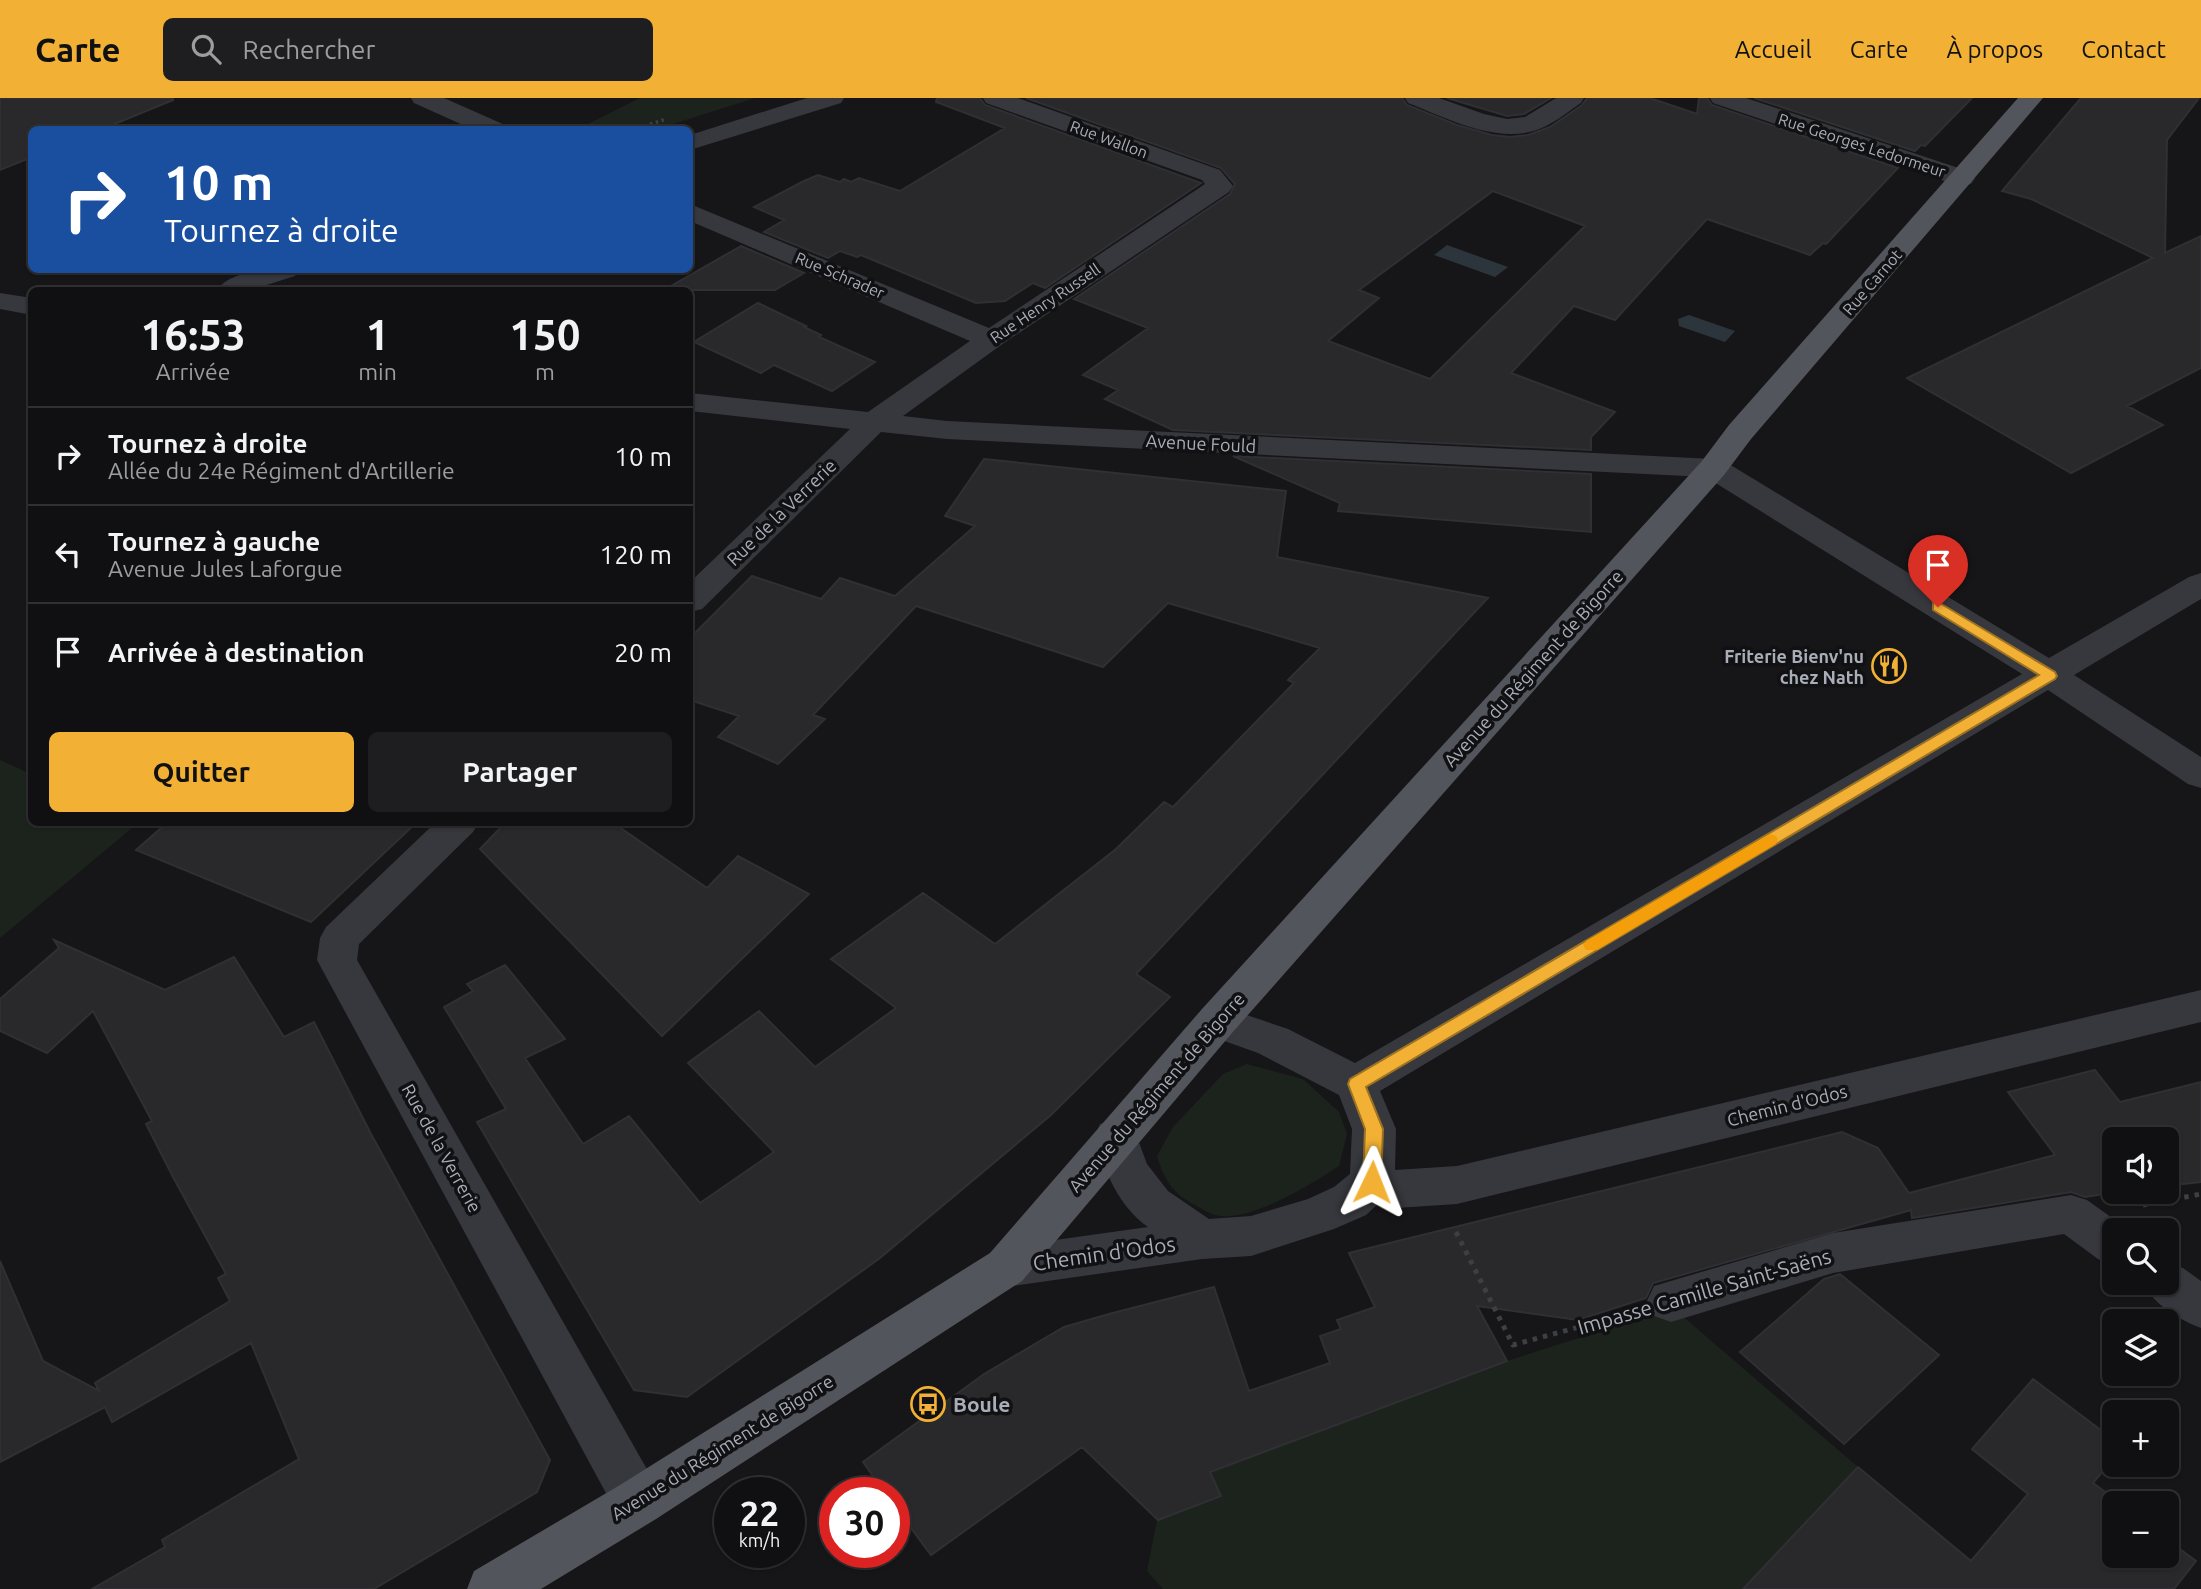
<!DOCTYPE html>
<html lang="fr">
<head>
<meta charset="utf-8">
<style>
	:root { --surface:#101012; --page:#1e1e20; --text:#f1f3f6; --muted:#9c9d9f; --line:#303032; --accent:#f2b134 }
	body { margin:0; font-family:Ubuntu,sans-serif; background:var(--page); color:var(--text); height:100vh; display:flex; flex-direction:column; font-size:26px; white-space:nowrap }
	* { box-sizing:border-box; margin:0 }
	p { font-size:23px; color:var(--muted) }
	.icon { flex:none; width:38px; height:38px; fill:none; stroke:currentColor; stroke-width:2; stroke-linecap:round; stroke-linejoin:round }
	.map { position:relative; flex:1; overflow:hidden }
	.drawer { position:absolute; left:28px; top:189px; width:665px; height:539px; display:flex; flex-direction:column; background:var(--surface); border-radius:10px; box-shadow:0 2px 5px #0004,0 0 0 2px var(--line) }
	.drawer>* { flex:none }
	.hud { position:absolute; left:28px; top:28px; width:665px; height:147px; border-radius:10px; box-shadow:0 2px 5px #0004,0 0 0 2px var(--line); background:#1a4fa0; color:#fff; overflow:hidden }
	.controls { position:absolute; left:2102px; top:1029px; display:grid; gap:14px }
	.controls a { display:grid; place-items:center; width:77px; height:77px; border-radius:10px; background:var(--surface); box-shadow:0 2px 5px #0004,0 0 0 2px var(--line); font-size:35px }
	.speed { position:absolute; left:714px; top:1379px; display:flex; gap:14px; font-size:35px; font-weight:700; text-align:center }
	.speed>* { display:grid; place-content:center; width:91px; height:91px; border-radius:50%; background:var(--surface); box-shadow:0 2px 5px #0004,0 0 0 2px var(--line); line-height:1 }
	.speed small { font-size:18px; font-weight:400 }
	.speed .limit { border:10px solid #d22; background:#fff; color:#111 }
	.pin { position:absolute; display:grid; place-items:center; width:60px; height:60px; color:#fff; margin:-72px -30px; border-radius:50% 50% 50% 0; rotate:-45deg; box-shadow:0 0 7px #0007 }
	.pin .icon { rotate:45deg }
	.me { position:absolute; width:77px; margin:-38px; rotate:2deg; stroke-linejoin:round; filter:drop-shadow(0 0 5px #0008) }
	.turn { display:flex; align-items:center; gap:24px; height:147px; padding:0 21px; font-size:32px }
	.turn .icon { width:91px; height:91px; stroke-width:2.5 }
	.turn b { display:block; font-size:49px; line-height:60px }
	.eta { display:flex; justify-content:space-evenly; align-items:center; height:119px; text-align:center }
	.eta b { font-size:42px; font-weight:700; line-height:49px }
	.button { display:flex; gap:14px; margin-top:auto; padding:14px 21px }
	.button a { flex:1; height:80px; border-radius:10px; background:var(--accent); color:#111; font-size:28px; font-weight:700; line-height:80px; text-align:center }
	.button a+a { background:var(--page); color:var(--text) }
	ul { padding:0; list-style:none }
	li { display:flex; align-items:center; gap:21px; height:98px; padding:0 21px; border-top:2px solid var(--line) }
	li div { flex:1 }
	li b { display:block; font-size:26px }
	li em { font-style:normal }
	header { display:flex; align-items:center; gap:42px; box-sizing:border-box; height:98px; padding:0 35px; background:var(--accent); color:#111 }
	header strong { font-size:33px }
	nav { display:flex; gap:38px; margin-inline-start:auto; font-size:24px }
	.search { width:490px; height:63px; background:var(--page); display:flex; align-items:center; gap:18px; box-sizing:border-box; padding:0 24px; border-radius:10px; color:var(--muted); font-size:26px }
	.map>svg:first-child { display:block }
	.green { fill:#1c231d }
	.water { fill:#2c353c }
	.building { fill:#29292c; stroke:#303034; stroke-width:2; fill-rule:evenodd }
	.lines { fill:none; stroke-linecap:round; stroke-linejoin:round }
	.path-far1 { stroke:#3d3f44; stroke-width:3.5; stroke-dasharray:2.5 3.5; stroke-linecap:butt }
	.path { stroke:#3d3f44; stroke-width:5; stroke-dasharray:4.5 6; stroke-linecap:butt }
	.minor { fill:#37383d; fill-rule:evenodd }
	.major { fill:#53555c; fill-rule:evenodd }
	.route { fill:#f2b134; stroke:#9d7322; stroke-width:2 }
	.slow { fill:#f59e0b }
	.labels { text-anchor:middle; dominant-baseline:central; stroke-width:7; stroke-linejoin:round; paint-order:stroke }
	.far-street-label { font-size:16px; fill:#a8adb8; stroke:#111113 }
	.street-label { font-size:18px; fill:#a8adb8; stroke:#111113 }
	.poi-label { font-size:18px; font-weight:bold; fill:#a8adb8; stroke:#111113; text-anchor:end }
	.near-street-label { font-size:21px; fill:#a8adb8; stroke:#111113 }
	.near-poi-label { font-size:21px; font-weight:bold; fill:#a8adb8; stroke:#111113; text-anchor:start }
</style>
</head>
<body>
<header>
<strong>Carte</strong>
<div class="search"><svg class="icon" aria-label="search" viewBox="0 0 24 24"><circle cx="10" cy="10" r="6"/><path d="M15 15l6 6"/></svg>Rechercher</div>
<nav><a>Accueil</a><a>Carte</a><a>À propos</a><a>Contact</a></nav>
</header>
<div class="map">
<svg width="2201" height="1491" viewBox="0 0 2201 1491">
	<rect width="100%" height="100%" fill="#161618"/>
	<path class="green" d="M640,0h115l-98,31h-79z
		M0,662l31,14 1,48 106,1 -138,115z
		M1247,966l56,15 36,33 8,22 -8,32c-27,18 -92,58 -124,49 -7,-2 -14,-7 -20,-10 -22,-11 -31,-25 -38,-49l16,-29 50,-53z
		M1673,1210l185,159 -115,122h-580l-16,-18 10,-51 -16,-16 -1,-7 367,-136z"/>
	<path class="water" d="M1447,147l61,22 -13,10 -61,-22z
		M1689,217l46,16 -10,11 -46,-16 -1,-7z"/>
	<path class="building" d="M0,0h173v2l-73,30h-68v27l-32,13z
		M937,0h43l5,7 216,78 -156,105 -12,-5 -28,18 -29,2 -115,-48 -4,2 -17,-6 -12,7 -64,-26 20,-12 -30,-13 50,-26 14,-6 22,7 4,-3 7,3 8,-4 41,13 105,-63 -69,-26z
		M1026,0h376l5,7 50,20 35,10 18,2 18,-2 22,-8 32,-22 5,-7h63l47,16 2,-16h8l5,7 186,63 -72,76 -3,-1 -13,12 -103,-36 -92,101 -41,-14 -63,67 104,39 -24,25v13l-418,-20 -68,-31 13,-9 -35,-15 65,-47 -74,-29 156,-105 5,-10 -14,-16zM1493,93l92,35 -155,153 -102,-38 51,-43 -20,-8z
		M1447,0h104l-27,16 -17,2z
		M1754,0h218l-47,48 -4,-1 -6,6z
		M2081,0h118l-32,42 -2,113 36,-17v132l-74,38 36,19 -92,48 -164,-95 246,-120 -122,-59 -29,-8z
		M741,148l63,27 -29,17h-111z
		M758,205l48,23 -2,1 17,8 -2,2 56,25 -43,29 -58,-26 -13,8 -67,-31z
		M1233,358l358,18v58l-253,-21 2,-8z
		M984,361l302,32 -9,66 211,41 -352,376 34,23 -119,118 -171,143 -193,139 -53,-7 -157,-268 29,-13 -62,-102 29,-16 -6,-7 38,-19 60,74 -40,19 58,86 46,-28 71,87 74,-51 -86,-89 71,-52 56,56 81,-59 -65,-49 92,-66 72,51 121,-95 48,-47 9,5 121,-124 -6,-3 32,-32 -152,-45 -65,64 -187,-61 -103,109 12,4 -47,45 -60,-27 21,-21 -49,-16v-62l62,-62 69,23 19,-21 55,18 80,-70 -30,-10z
		M168,724h249l-106,100 -175,-72z
		M506,724h106l95,66 31,-32 71,38 -147,142 -182,-187z
		M54,842l111,50 69,-33 50,80 30,-15 57,112 179,326 -13,32 -163,97h-282l73,-42 -3,-7 137,-81 -48,-116 -139,79 -7,-15 -105,55v-201l43,100 56,30 -4,-8 135,-82 -12,-23 8,-4 -53,-97 -27,-53 6,-3 -59,-110 -46,42 -47,-22v-32l59,-51z
		M2095,972l25,32 81,-20v100l-35,4v-47h-52v53h3l-32,5 -14,-5 -159,26 -1,-8 -258,73 -7,15 -68,22 -101,-14 30,55 -297,111 11,24 -63,24 -76,-73 -151,108 -37,-50v-12h-9l-22,-31 121,-88 80,-47 45,-13 105,-27 35,104 81,-28 -10,-27 21,-7 -4,-9 38,-13 -26,-54 493,-121 36,16 31,45 146,-38 -47,-63z
		M1840,1176l99,81 -95,89 -104,-92 84,-73z
		M2033,1281l81,61v18l-21,25 27,20h-6v53h52v-17l30,22 -22,28h-431l115,-122 113,94 57,-67 -56,-45z"/>
	<g class="lines">
		<path class="path-far1" d="M633,32l33,-11"/>
		<path class="path" d="M2143,1107l58,-11
			M1456,1134l57,113 110,-30"/>
		<path class="minor" d="M411,0h33l61,27 3,5h-34l-60,-27z
			M807,0h37l-3,5 -151,47v-15z
			M983,0h35l202,72 13,16 -4,6 -228,153 -98,71 44,5 766,38 11,2 325,197 140,-81 12,-4v26l-127,76 127,82v31l-13,-4 -140,-94 -668,401 16,38 -1,41 62,-4 744,-176v32l-744,182 -61,4 -17,-5 -13,12 -32,14 -83,27 -49,3 -196,28 -16,-6 -7,-14 7,-14 16,-6 142,-20c-30,-21 -43,-56 -54,-90l6,-13 16,-5 16,5 15,40 21,27 41,28 42,-3 57,-17 26,-12 16,-13 2,-45 -13,-34 -81,-42 -56,-20 -6,-12 6,-12 15,-4 71,24 67,34 667,-389 -316,-197 -759,-38 -66,-7 -179,177 -12,3v-30l160,-153 -160,-18v-18l178,19 102,-71 -280,-120v-17l299,124 216,-144 -3,-4 -216,-77z
			M1405,0h34l45,16 23,5 18,-2 31,-19h28l-3,5c-12,8 -24,18 -37,24 -43,20 -95,-8 -136,-24z
			M1710,0h36l225,74 4,6 -4,6 -9,2 -9,-2 -240,-81z
			M258,172h41l-4,6 -44,14h-34c9,-13 26,-16 41,-20z
			M0,195l32,5v17l-32,-6z
			M436,724h43l-6,10 -114,112 -2,16 299,525 7,17 -7,17 -18,7 -18,-7 -303,-559 3,-22 6,-11z
			M2071,1097l16,5 42,30h-15v35l-16,-6 -34,-25 -231,39 -162,49 -17,-6 -7,-15 7,-15 179,-53z
			M2166,1164l17,6 18,13v47c-23,-9 -47,-23 -58,-45h23z"/>
		<path class="major" d="M2018,0h25l-292,341 -27,36 -492,558 -210,248 -366,238 -115,70h-74l7,-18 146,-86 370,-232 212,-244 500,-548 27,-36z"/>
	</g>
	<path class="route" d="M1938,504l117,70 2,4 -2,3 -689,408 17,42 -2,53 -2,5 -7,3 -6,-3 -3,-5 2,-53 -17,-45 2,-5 689,-404 -106,-65v-7z"/>
	<path class="slow" d="M1770,736l6,2 2,4 -2,4 -179,106h-11l-3,-5 3,-4z"/>
	<defs>
		<g id="restaurant-ring" transform="scale(1.75)"><circle r="9.5" fill="#111113" stroke="#f2b134" stroke-width="1.5"/><path d="M-5-6h1v4h1v-4h1v4h1v-4h1v5L-1.5 .5V6h-2V.5L-5-1ZM5-6V6H3V1.5H1.5Q1.5-4 5-6Z" fill="#f2b134"/></g>
		<g id="bus-ring" transform="scale(1.75)"><circle r="9.5" fill="#111113" stroke="#f2b134" stroke-width="1.5"/><path d="M-5-6H5V4H4V6H2V4H-2V6H-4V4H-5ZM-3.5-4V0h7V-4ZM-3.5 1.2v1.5H-2V1.2ZM2 1.2v1.5H3.5V1.2Z" fill="#f2b134"/></g>
	</defs>
	<g fill-rule="evenodd">
		<use href="#restaurant-ring" x="1889" y="568"/>
		<use href="#bus-ring" x="928" y="1306"/>
	</g>
	<g class="labels">
		<g class="far-street-label">
			<text transform="translate(1109 41) rotate(20)">Rue Wallon</text>
			<text transform="translate(1862 47) rotate(18)">Rue Georges Ledormeur</text>
			<text transform="translate(840 177) rotate(23)">Rue Schrader</text>
			<text transform="translate(1872 184) rotate(-49)">Rue Carnot</text>
			<text transform="translate(1045 205) rotate(-34)">Rue Henry Russell</text>
		</g>
		<g class="street-label">
			<text transform="translate(1201 345) rotate(3)">Avenue Fould</text>
			<text transform="translate(781 414) rotate(-44)">Rue de la Verrerie</text>
			<text transform="translate(1533 570) rotate(-48)">Avenue du Régiment de Bigorre</text>
			<text transform="translate(1156 994) rotate(-49)">Avenue du Régiment de Bigorre</text>
			<text transform="translate(1787 1007) rotate(-14)">Chemin d'Odos</text>
			<text transform="translate(442 1050) rotate(61)">Rue de la Verrerie</text>
			<text transform="translate(722 1349) rotate(-32)">Avenue du Régiment de Bigorre</text>
		</g>
		<g class="poi-label">
			<text x="1864" y="558">Friterie Bienv'nu<tspan x="1864" dy="21">chez Nath</tspan></text>
		</g>
		<g class="near-street-label">
			<text transform="translate(1104 1155) rotate(-8)">Chemin d'Odos</text>
			<text transform="translate(1704 1193) rotate(-16)">Impasse Camille Saint-Saëns</text>
		</g>
		<g class="near-poi-label">
			<text x="953" y="1306">Boule</text>
		</g>
	</g>
</svg>
<div class="controls">
<a><svg class="icon" aria-label="sound" viewBox="0 0 24 24"><path d="M4 9h4l5-4v14l-5-4H4zM17 9q2 3 0 6"/></svg></a>
<a><svg class="icon" aria-label="search" viewBox="0 0 24 24"><circle cx="10" cy="10" r="6"/><path d="M15 15l6 6"/></svg></a>
<a><svg class="icon" aria-label="layers" viewBox="0 0 24 24"><path d="M12 4l9 5-9 5-9-5zM3 14l9 5 9-5"/></svg></a>
<a>+</a>
<a>−</a>
</div>
<div class="speed"><div>22<small>km/h</small></div><div class="limit">30</div></div>
<div class="pin" style="left:1938px;top:509px;background:#d93025"><svg class="icon" aria-label="arrive" viewBox="0 0 24 24"><path d="M6 21V4h12l-3 4 3 4H6"/></svg></div>
<svg class="me" style="left:1372px;top:1084px" viewBox="-20 -20 40 40"><path d="M0-17L14 15 0 8-14 15z" fill="#f2b134" stroke="#fff" stroke-width="4"/></svg>
<div class="hud">
<div class="turn"><svg class="icon" aria-label="right" viewBox="0 0 24 24"><path d="M7 20v-9h11M14 6l5 5-5 5"/></svg><div><b>10 m</b>Tournez à droite</div></div>
</div>
<section class="drawer">
<div class="eta">
<div><b>16:53</b><p>Arrivée</p></div>
<div><b>1</b><p>min</p></div>
<div><b>150</b><p>m</p></div>
</div>
<ul>
<li><svg class="icon" aria-label="right" viewBox="0 0 24 24"><path d="M7 20v-9h11M14 6l5 5-5 5"/></svg><div><b>Tournez à droite</b><p>Allée du 24e Régiment d'Artillerie</p></div><em>10 m</em></li>
<li><svg class="icon" aria-label="left" viewBox="0 0 24 24"><path d="M17 20v-9H6M10 6l-5 5 5 5"/></svg><div><b>Tournez à gauche</b><p>Avenue Jules Laforgue</p></div><em>120 m</em></li>
<li><svg class="icon" aria-label="arrive" viewBox="0 0 24 24"><path d="M6 21V4h12l-3 4 3 4H6"/></svg><div><b>Arrivée à destination</b></div><em>20 m</em></li>
</ul>
<div class="button"><a>Quitter</a><a>Partager</a></div>
</section>
</div>
</body>
</html>
